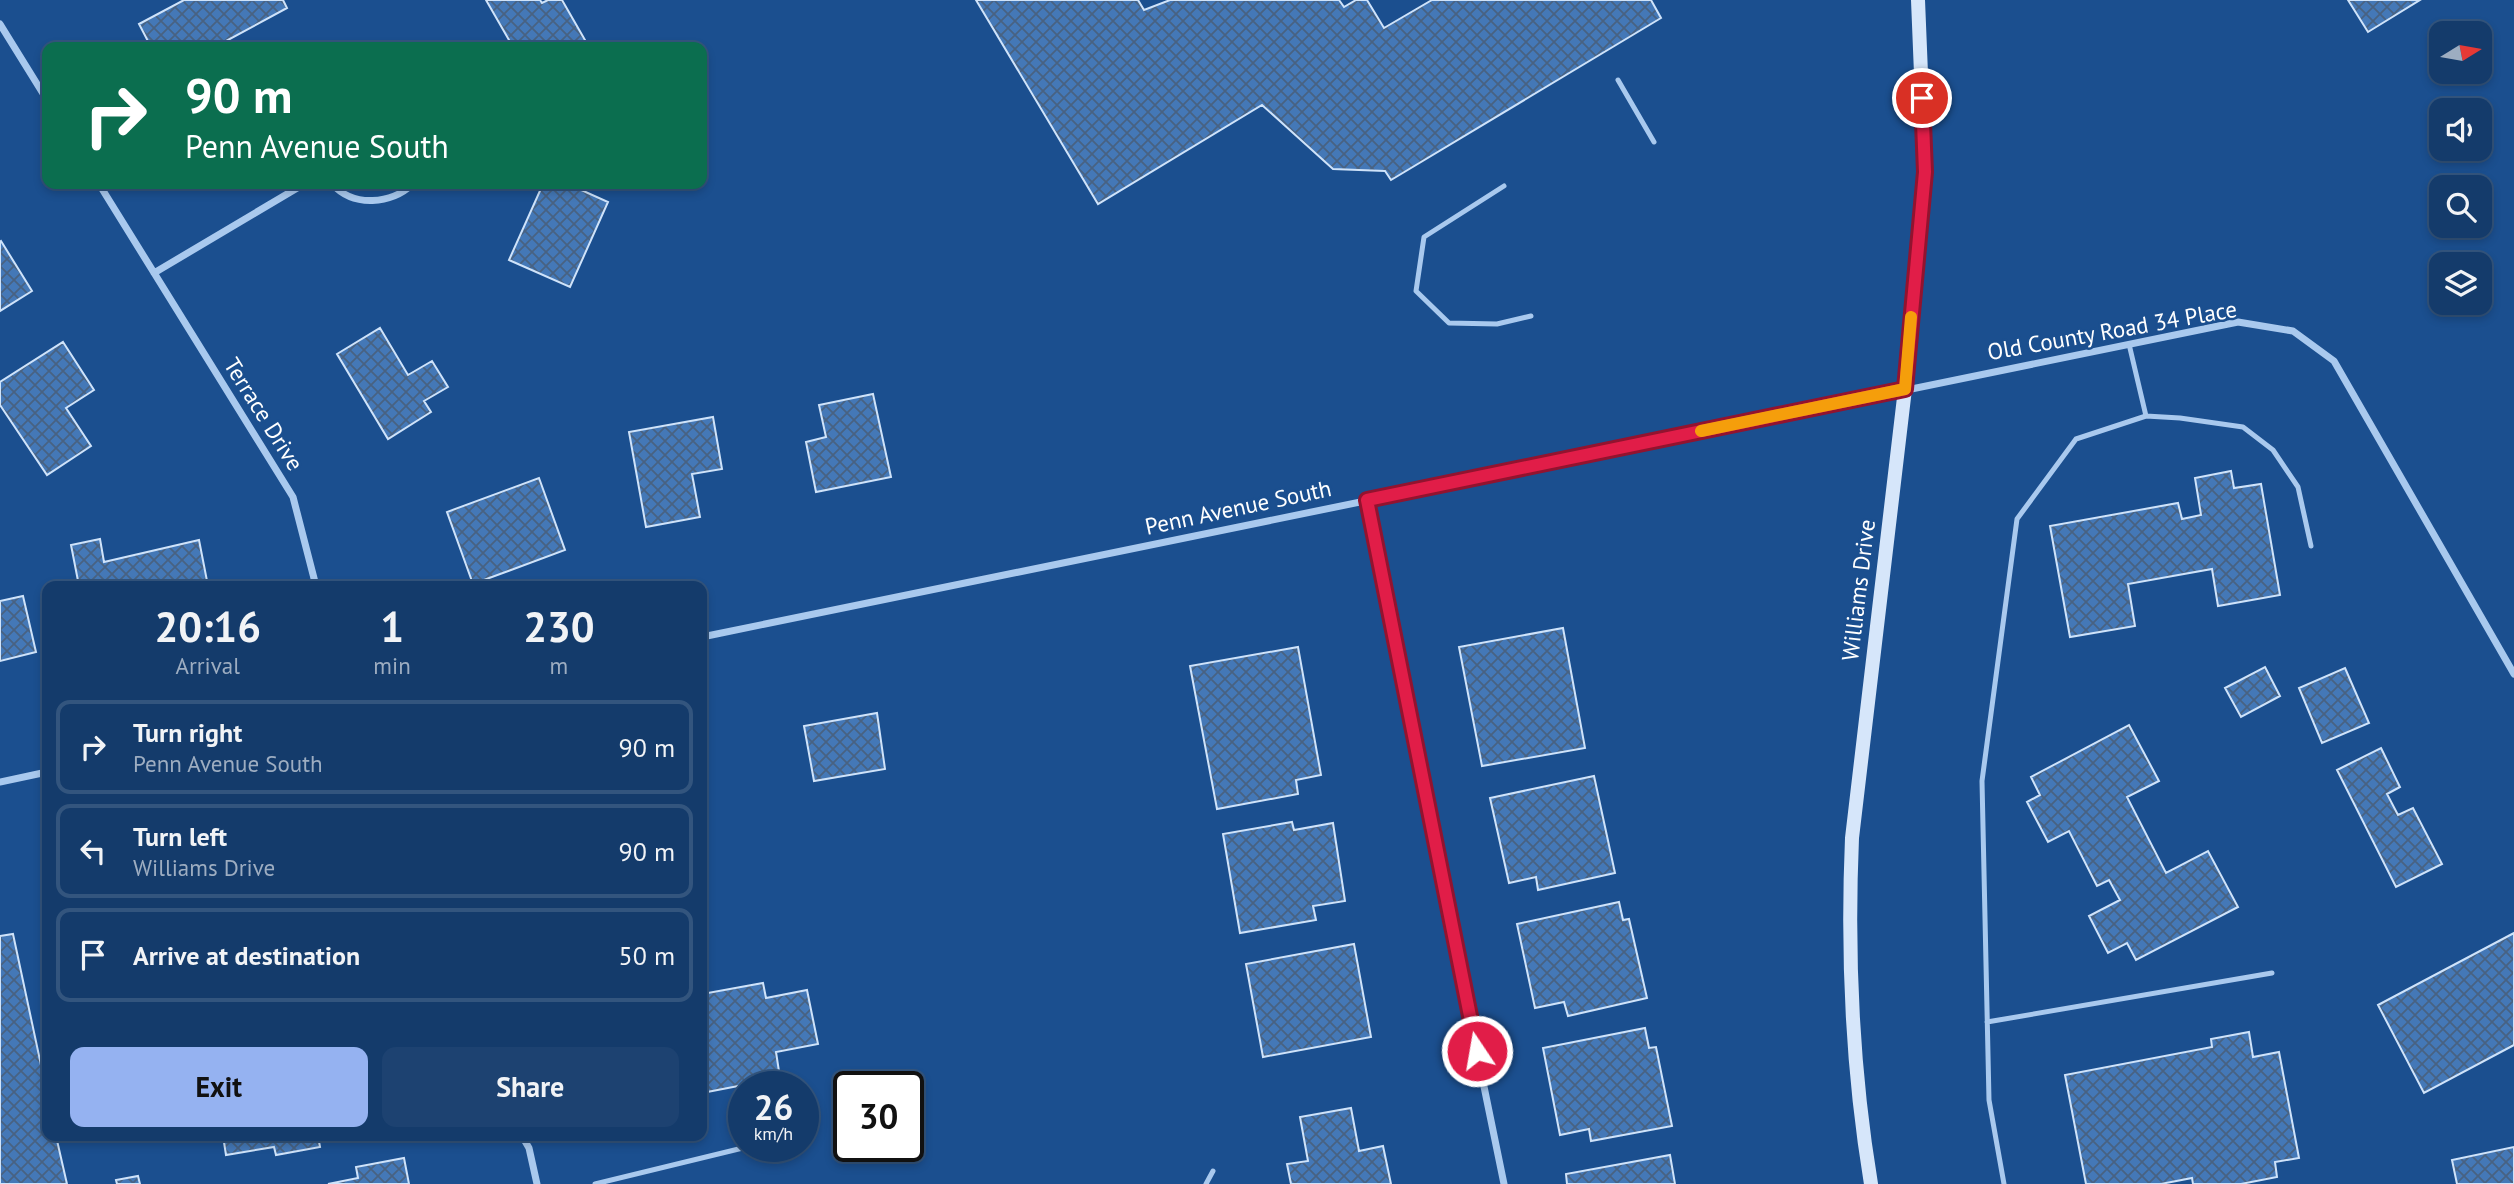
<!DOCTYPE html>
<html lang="en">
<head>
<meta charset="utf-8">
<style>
	:root { --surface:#143b6b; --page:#1d4271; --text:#f1f3f6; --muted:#9dadc1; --line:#33557e; --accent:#95b2f1 }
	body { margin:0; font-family:"PT Sans",sans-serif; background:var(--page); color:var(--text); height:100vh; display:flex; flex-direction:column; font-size:26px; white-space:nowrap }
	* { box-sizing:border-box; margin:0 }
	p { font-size:23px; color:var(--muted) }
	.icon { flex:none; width:38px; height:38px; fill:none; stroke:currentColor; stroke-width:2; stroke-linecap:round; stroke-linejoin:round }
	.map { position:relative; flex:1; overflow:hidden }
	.drawer { position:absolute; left:42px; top:581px; width:665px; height:560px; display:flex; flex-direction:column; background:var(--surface); border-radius:14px; box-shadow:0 4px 10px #0003,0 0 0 2px var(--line) }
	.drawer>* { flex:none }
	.top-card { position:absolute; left:42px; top:42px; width:665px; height:147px; border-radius:14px; box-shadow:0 4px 10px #0003,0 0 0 2px var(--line); background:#0b6e4f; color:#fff; overflow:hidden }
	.needle { width:46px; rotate:79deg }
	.fabs { position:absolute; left:2429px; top:21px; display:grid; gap:14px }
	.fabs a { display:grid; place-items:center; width:63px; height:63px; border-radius:14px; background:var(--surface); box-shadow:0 4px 10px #0003,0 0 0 2px var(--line); font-size:35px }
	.speed { position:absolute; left:728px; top:1071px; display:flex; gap:14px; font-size:35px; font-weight:700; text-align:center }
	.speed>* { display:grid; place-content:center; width:91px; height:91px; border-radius:50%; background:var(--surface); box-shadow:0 4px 10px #0003,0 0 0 2px var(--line); line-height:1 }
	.speed small { font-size:18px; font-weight:400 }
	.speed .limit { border:4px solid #111; border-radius:10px; background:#fff; color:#111 }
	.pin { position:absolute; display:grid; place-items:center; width:60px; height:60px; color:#fff; margin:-30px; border:4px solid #fff; border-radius:50%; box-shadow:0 2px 7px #0007 }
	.me { position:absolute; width:77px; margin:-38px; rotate:348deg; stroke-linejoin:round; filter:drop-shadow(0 0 5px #0008) }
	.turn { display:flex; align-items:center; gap:24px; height:147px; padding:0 28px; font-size:32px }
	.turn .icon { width:91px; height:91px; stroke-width:2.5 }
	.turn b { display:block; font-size:49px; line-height:60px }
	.eta { display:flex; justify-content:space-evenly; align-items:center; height:119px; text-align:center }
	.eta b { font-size:42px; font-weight:700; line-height:49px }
	.cta { display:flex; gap:14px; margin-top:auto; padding:14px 28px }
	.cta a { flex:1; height:80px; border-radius:14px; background:var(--accent); color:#111; font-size:28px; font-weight:700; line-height:80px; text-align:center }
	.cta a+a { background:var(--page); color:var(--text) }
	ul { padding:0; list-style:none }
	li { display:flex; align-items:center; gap:21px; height:94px; margin:0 14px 10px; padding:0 14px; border:4px solid var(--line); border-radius:14px }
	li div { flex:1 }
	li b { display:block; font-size:26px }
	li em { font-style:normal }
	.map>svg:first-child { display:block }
	.building { fill:url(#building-cross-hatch); stroke:#cfe3fa; stroke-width:2 }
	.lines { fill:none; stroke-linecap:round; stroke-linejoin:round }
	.lane { stroke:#a9c9ee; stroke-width:5 }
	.street { stroke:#a9c9ee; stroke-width:7 }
	.secondary { stroke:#d6e6fa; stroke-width:14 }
	.route-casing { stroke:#92132f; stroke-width:18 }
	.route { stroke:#e11d48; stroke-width:12 }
	.slow { stroke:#f59e0b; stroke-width:12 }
	.labels { text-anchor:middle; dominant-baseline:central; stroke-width:5; stroke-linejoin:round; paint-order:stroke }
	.street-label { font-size:23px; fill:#fff; stroke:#1b4f8f }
</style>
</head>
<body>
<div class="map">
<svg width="2514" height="1184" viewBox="0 0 2514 1184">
	<defs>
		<pattern id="building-cross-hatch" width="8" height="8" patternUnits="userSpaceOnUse" patternTransform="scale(1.75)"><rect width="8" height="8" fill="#4478b7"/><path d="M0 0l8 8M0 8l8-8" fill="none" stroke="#486282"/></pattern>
	</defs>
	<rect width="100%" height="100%" fill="#1b4f8f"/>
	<path class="building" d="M184,0h99l4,8 -72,39h-64l-12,-23z
		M486,0h54l2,3 6,-3h14l27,47h-76z
		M976,0h162l6,10 26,-10h169l5,7 12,-7h11l17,28 48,-28h219l10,18 -270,162 -6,-9 -52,-2 -71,-64 -164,99z
		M2348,0h72l-52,32z
		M543,184h25l40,18 -38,85 -61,-27z
		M1,241l31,50 -32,20v-69z
		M380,328l28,47 24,-14 16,26 -24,14 7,11 -43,27 -51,-85z
		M63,342l31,48 -28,18 25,38 -44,29 -47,-70v-23z
		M873,394l18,83 -75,15 -10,-50 20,-5 -7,-32z
		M713,417l9,52 -30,5 8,43 -54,10 -17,-95z
		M2231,471l3,17 27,-4 19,111 -62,11 -6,-37 -84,15 7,42 -65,11 -20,-111 128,-23 4,16 19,-4 -6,-37z
		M539,478l26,72 -92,34 -26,-72z
		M100,539l4,23 95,-22 9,46h-129l-8,-41z
		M23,596l13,56 -36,9v-60z
		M1563,628l22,120 -103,18 -23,-119z
		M1298,647l23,128 -25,5 2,14 -81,15 -27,-143z
		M2265,667l15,29 -39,21 -16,-29z
		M2345,668l24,55 -47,20 -23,-55z
		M877,713l8,56 -71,12 -10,-55z
		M2129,725l30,56 -32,16 39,76 42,-22 30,56 -102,53 -9,-17 -19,10 -19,-37 31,-16 -11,-20 -12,6 -28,-55 -21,11 -21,-40 13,-7 -9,-18z
		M2381,748l19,39 -13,7 11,21 15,-7 29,56 -46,23 -59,-117z
		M1594,776l21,97 -77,17 -2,-13 -27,6 -19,-85z
		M1292,822l2,8 39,-7 12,78 -32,5 3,14 -76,13 -17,-99z
		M1619,902l4,18 6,-1 18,79 -79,18 -4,-14 -29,6 -18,-84z
		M2514,933v112l-90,48 -46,-88z
		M13,934l34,159v43h9l11,48h-67v-248z
		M1354,944l17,93 -108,20 -17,-93z
		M763,983l3,15 41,-8 11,54 -42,8 4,26 -78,15v-99z
		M1645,1028l4,20 7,-1 16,79 -81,15 -2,-12 -29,6 -17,-87z
		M2249,1032l4,25 26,-5 20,106 -24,4 2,15 -36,7h-48l-1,-6 -31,6h-75l-21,-109 147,-28 -1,-8z
		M1351,1108l8,43 24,-5 8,38h-100l-4,-20 21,-3 -8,-44z
		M223,1136h95l2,11 -44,8 -2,-8 -48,8z
		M2514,1147v37h-57l-5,-24z
		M1670,1155l5,29h-108l-1,-10z
		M404,1158l5,26h-81l30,-6 -2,-11z
		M138,1176l2,8h-23l-1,-4z"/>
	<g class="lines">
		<path class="lane" d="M1618,80l36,62
			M1504,186l-80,51 -8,54 33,32 48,1 34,-8
			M2146,416l34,2 63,9 30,23 25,37 13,59
			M1987,1022l285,-49
			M595,1184l156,-38
			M1206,1184l7,-13
			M2004,1184l-15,-84 -7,-319 35,-262 59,-80 70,-23 -17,-72"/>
		<path class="street" d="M0,24l47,76
			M99,184l194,313 23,89
			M332,184c22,24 59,20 81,0
			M154,273l150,-89
			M1367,500l50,260 87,424
			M702,637l1536,-315 55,9 41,30 180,313
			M0,782l47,-10
			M522,1136l7,12 8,36"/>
		<path class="secondary" d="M1871,1184c-19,-115 -24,-230 -19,-346l53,-449 20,-217 -7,-172"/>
	</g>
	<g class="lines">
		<g class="route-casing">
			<path id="route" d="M1477,1051l-110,-551 538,-111 20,-217 -3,-74"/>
		</g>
		<use href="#route" class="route"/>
		<path class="slow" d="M1701,431l204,-42 6,-72"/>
	</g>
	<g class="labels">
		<g class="street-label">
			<text transform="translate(2112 330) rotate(-10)">Old County Road 34 Place</text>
			<text transform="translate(264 414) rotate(58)">Terrace Drive</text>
			<text transform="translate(1238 507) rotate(-12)">Penn Avenue South</text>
			<text transform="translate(1858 590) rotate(-83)">Williams Drive</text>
		</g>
	</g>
</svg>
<div class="fabs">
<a><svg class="needle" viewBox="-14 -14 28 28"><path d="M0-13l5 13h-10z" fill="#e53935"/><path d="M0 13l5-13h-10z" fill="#9dadc1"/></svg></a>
<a><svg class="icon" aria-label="sound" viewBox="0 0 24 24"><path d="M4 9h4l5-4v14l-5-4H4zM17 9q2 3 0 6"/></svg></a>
<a><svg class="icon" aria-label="search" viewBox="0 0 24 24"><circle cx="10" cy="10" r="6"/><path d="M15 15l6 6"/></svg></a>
<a><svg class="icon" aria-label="layers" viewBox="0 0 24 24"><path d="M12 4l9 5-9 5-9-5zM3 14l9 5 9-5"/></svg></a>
</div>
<div class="speed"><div>26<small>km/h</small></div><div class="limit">30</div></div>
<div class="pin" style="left:1922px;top:98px;background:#d93025"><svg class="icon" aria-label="arrive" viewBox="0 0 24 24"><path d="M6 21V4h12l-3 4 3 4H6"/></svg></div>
<svg class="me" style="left:1477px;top:1051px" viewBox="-20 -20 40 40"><circle r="17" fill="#e11d48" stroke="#fff" stroke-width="3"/><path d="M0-11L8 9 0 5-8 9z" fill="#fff"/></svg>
<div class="top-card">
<div class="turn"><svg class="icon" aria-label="right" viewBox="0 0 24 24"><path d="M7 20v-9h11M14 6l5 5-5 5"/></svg><div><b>90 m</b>Penn Avenue South</div></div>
</div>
<section class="drawer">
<div class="eta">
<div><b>20:16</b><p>Arrival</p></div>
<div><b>1</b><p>min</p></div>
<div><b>230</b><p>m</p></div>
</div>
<ul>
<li><svg class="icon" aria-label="right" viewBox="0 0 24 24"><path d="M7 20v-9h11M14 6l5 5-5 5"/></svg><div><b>Turn right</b><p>Penn Avenue South</p></div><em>90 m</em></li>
<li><svg class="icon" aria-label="left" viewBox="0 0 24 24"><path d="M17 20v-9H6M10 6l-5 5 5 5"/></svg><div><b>Turn left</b><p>Williams Drive</p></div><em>90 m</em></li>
<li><svg class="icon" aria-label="arrive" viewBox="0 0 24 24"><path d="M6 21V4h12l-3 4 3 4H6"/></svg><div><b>Arrive at destination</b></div><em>50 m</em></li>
</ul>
<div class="cta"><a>Exit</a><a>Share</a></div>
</section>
</div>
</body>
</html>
